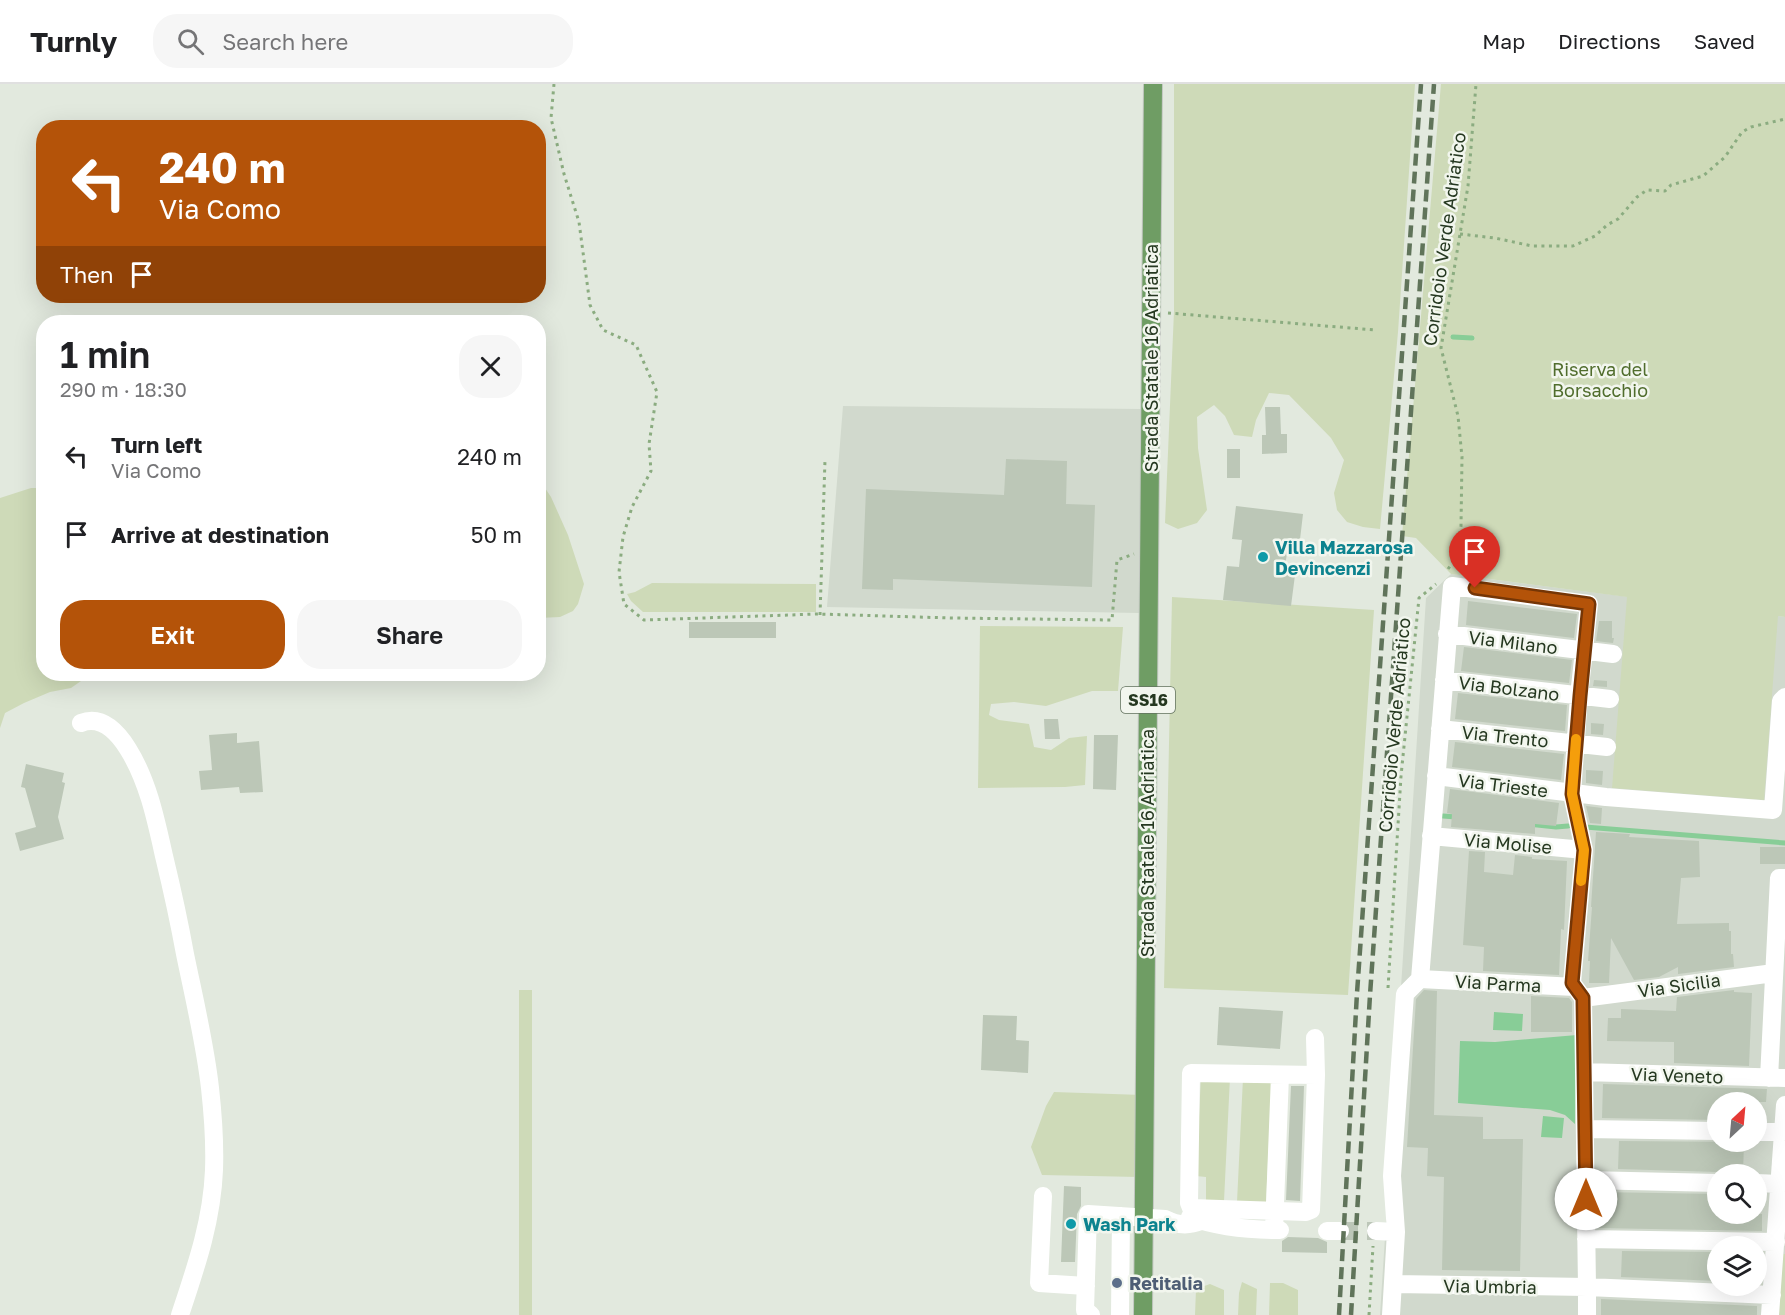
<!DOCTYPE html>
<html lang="en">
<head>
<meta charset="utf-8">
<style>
	:root { --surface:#fff; --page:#f6f6f6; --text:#202124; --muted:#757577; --line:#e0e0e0; --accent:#b45309 }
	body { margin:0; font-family:"Golos Text",sans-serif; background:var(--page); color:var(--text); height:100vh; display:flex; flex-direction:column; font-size:22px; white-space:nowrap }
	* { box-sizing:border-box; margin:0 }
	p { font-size:20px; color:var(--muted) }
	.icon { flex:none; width:33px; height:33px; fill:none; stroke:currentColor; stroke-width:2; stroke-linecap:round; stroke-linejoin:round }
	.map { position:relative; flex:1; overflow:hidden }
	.drawer { position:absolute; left:36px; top:231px; width:510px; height:366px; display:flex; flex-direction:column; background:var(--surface); border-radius:24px; box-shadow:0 6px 24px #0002 }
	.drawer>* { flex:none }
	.banner { position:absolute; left:36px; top:36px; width:510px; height:183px; border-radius:24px; box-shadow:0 6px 24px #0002; background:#b45309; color:#fff; overflow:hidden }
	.needle { width:39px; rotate:26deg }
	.fabs { position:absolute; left:1707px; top:1008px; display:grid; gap:12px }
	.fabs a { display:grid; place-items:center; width:60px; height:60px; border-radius:50%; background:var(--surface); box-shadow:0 6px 24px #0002; font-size:30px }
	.pin { position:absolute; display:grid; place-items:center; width:51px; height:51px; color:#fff; margin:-62px -26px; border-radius:50% 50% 50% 0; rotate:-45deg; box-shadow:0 0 6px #0007 }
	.pin .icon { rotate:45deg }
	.me { position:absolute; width:66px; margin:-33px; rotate:0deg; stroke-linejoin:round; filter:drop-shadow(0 0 4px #0008) }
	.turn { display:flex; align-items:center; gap:21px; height:126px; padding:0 24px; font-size:27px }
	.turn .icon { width:78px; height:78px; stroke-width:2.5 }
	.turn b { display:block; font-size:42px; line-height:51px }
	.then { display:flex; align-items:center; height:57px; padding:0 24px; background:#0003; gap:12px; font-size:22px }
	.round { display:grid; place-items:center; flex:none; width:63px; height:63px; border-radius:24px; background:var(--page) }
	.headline { display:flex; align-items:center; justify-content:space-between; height:102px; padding:0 24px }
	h1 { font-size:36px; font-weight:600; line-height:45px }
	.primary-button { display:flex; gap:12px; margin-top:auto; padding:12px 24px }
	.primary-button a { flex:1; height:69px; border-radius:24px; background:var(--accent); color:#fff; font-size:24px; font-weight:600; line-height:69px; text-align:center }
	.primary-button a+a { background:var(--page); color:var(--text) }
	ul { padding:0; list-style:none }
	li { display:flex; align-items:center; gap:18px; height:78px; padding:0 24px }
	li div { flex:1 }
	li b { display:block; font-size:22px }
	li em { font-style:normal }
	header { display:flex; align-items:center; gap:36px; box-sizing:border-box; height:84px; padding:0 30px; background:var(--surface); border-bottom:2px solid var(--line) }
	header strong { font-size:28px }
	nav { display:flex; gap:33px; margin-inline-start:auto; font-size:21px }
	.search { width:420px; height:54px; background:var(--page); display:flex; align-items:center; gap:15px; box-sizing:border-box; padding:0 21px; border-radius:24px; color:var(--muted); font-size:22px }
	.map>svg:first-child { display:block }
	.built { fill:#d1d9cd; fill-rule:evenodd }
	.green { fill:#cedab8 }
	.water { fill:#88cd97 }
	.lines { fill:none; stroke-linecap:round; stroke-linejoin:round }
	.stream { stroke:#88cd97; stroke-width:5 }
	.building { fill:#bcc7b7 }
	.minor-tunnel { stroke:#bcc6b8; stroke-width:18; stroke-dasharray:18 9; stroke-linecap:butt }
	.major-casing { stroke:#c2c7c1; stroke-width:20 }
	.path { stroke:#8bac80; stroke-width:3; stroke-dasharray:3 4.5; stroke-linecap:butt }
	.minor { stroke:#fff; stroke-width:18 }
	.major { stroke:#6f9d64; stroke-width:18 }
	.rail { stroke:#60745a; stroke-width:4.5; stroke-dasharray:12 6; stroke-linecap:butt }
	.route-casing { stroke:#753606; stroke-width:15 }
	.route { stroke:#b45309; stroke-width:10 }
	.slow { stroke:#f59e0b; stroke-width:10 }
	.culture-dot { fill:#0f9aa8; stroke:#f2f6ee; stroke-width:2 }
	.service-dot { fill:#5c6f8a; stroke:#f2f6ee; stroke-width:2 }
	.labels { text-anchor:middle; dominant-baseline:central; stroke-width:5; stroke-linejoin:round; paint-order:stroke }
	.shield { fill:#f2f6ee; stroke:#62715e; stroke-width:1.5 }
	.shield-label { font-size:16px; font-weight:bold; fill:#253820 }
	.street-label { font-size:18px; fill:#253820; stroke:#f2f6ee }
	.park-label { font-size:18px; fill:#506d2d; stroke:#f2f6ee }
	.culture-label { font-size:18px; font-weight:bold; fill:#0d838f; stroke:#f2f6ee; text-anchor:start }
	.service-label { font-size:18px; font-weight:bold; fill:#4e5e75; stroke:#f2f6ee; text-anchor:start }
</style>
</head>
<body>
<header>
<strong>Turnly</strong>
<div class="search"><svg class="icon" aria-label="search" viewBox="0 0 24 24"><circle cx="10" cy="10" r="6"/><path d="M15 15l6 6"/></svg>Search here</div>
<nav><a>Map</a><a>Directions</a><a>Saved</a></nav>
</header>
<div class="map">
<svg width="1785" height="1231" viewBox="0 0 1785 1231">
	<rect width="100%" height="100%" fill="#e2e9de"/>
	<path class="built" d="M843,322l298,3 -2,204 -312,-6z
		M1451,490l334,43v698h-405l46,-717zM1718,1018h38v40h-38zM1718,1090h38v40h-38zM1718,1162h38v40h-38z"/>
	<path class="green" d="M1174,0h241l-17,248 -18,197 -17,-2 -16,-5 -10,-12 -3,-17 10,-33 -13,-22 -42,-43 -20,-2 -13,27 -4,17 -18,-2 -9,-19 -11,-11 -17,12 1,31 9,62 -10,13 -19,6 -13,-6 9,-212z
		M1441,0h344v533l-7,-1 -14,184 -152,-12 15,-191 -176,-23 -35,-36 -14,-2z
		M539,395l12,18 17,38 16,49 -6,20 -5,7 -13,6 -21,1z
		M31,404h12l1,186h47l-20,14 -21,4 -26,11 -19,10 -5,15v-230z
		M652,499l164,1v28h-173l-12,-11 -4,-7 8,-2z
		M1172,513l202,13 -26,385 -184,-7z
		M980,542l143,1 -5,64h-26l-46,15 -32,-4 -23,2 -2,11 10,5 30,4 5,23 17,3 18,-12 18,-2 -2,49 -20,2 -87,1z
		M519,906h13v325h-13z
		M1201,992l29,1 -6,124 -18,-1v-23l-10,-1z
		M1243,994l29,1 -6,123h-29z
		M1054,1008l88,3 -3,82 -97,-2 -11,-28 15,-41z
		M1782,1170h3v61h-6z
		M1242,1198l15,7 -1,26h-18l1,-22z
		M1270,1199h13l15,7v25h-29z
		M1210,1200l14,6v25h-29l1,-26z"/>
	<path class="water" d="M1494,928l29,2 -1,17 -29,-1z
		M1577,951l-2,89 -10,-9 -15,-5 -92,-7 2,-62 35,1z
		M1543,1032l21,2 -2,20 -21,-1z"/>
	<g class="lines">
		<path class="stream" d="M1453,253l19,1
			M1443,732l13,1
			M1528,740l28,3 12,-1
			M1585,743l200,16"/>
	</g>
	<path class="building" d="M1265,323h15l1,27h6v19l-25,1v-19h4z
		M1227,365h13v29h-13z
		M1006,375l61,2 -1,43 29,1 -3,82 -199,-8v11l-31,-1 4,-100 138,6z
		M1236,422l67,8 -4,34 -11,-2 -4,28 11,1 -4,31 -68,-6 4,-34 12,1 3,-27 -10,-1z
		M1468,517l109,13 -3,24 -108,-13z
		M1599,537h13v17h2l-1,5 -17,-2z
		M689,538h87v16h-87z
		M1464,563l108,13 -3,23 -108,-12z
		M1594,596l13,1v6l-14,-1z
		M1458,609l109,12 -2,26 -110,-12z
		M1044,635h14l2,20h-15z
		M1591,639l13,1 -1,11 -12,-1z
		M237,649v10l22,-2 4,51 -23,1 -1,-6 -38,3 -2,-19 13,-1 -3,-35z
		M1094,651h24l-2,55 -23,-1z
		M1455,658l109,12 -3,26 -109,-13z
		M26,680l38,9 -2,9 3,1 -7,34 6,22 -44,12 -5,-18 21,-6 -11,-39 -4,-1z
		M1586,686l17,1 -1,14 -16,-2z
		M1450,705l109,14 -3,23 -21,-2v10l-84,-7 1,-13 -5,-1z
		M1586,722l16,2 -1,16 -11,-1z
		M1596,748l34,2 -1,3 70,4 1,36 -19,1 -4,46 52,-1v8h2v23h2l1,13 -56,7v-7l-19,10 -25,3 -23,-42 -2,45h-20l1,-22h-2l4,-54h-1z
		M1760,763h25v17h-25z
		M1469,767l16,1 -1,20 29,3 2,-20 17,2v2l35,2 -3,69 -3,-1 -2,46 -76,-4 1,-24 -21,-2z
		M1424,906l13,1 -3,124 49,2v22h40l-3,132 -78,-1 2,-93 -17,-1 1,-28 -21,-1 9,-148z
		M1734,906v2l18,1 -3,73 -75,-3v-21l-67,-1 1,-23h13v-9l55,2 1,-14z
		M1531,912l38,2 3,4v30h-41z
		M1219,923l64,4 -3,38 -63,-4z
		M983,931l34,1 -1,24 13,1 -1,32 -47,-3z
		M1603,1000l164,5 -1,13h-48v18l-116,-2z
		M1291,1002h13l-4,115 -14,-1z
		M1619,1057l125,1 -1,32h-18l-7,-2 -100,-3z
		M1064,1102l17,1v19l-4,8 -2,48h-14z
		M1598,1108l119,2v20h45v17l-165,-3z
		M1288,1153l30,1 9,4v11l-45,-1v-11z
		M1622,1167l96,1v29l-97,-4z
		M1601,1215l156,7v9h-156z"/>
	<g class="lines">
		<path class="minor-tunnel" d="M1340,1147h36"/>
		<g class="major-casing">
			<path id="major" d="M1143,1231l10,-1231"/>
		</g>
		<path class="path" d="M554,0l-3,34 13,56 15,48 11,83 13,25 33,15 21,47 -8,52 2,27 -19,36 -9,30 -4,35 5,32 20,16 174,-6 133,4 161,2 5,-60 17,-6
			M1460,150l35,4 37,8h41l22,-10 12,-11 11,-6 19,-22 10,-7 18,1 6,-6 32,-9 22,-19 17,-25 9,-5 34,-8
			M1168,229l207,17
			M1448,485l7,-10 6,-33 1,-69 -4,-41 -17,-68 27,-162 8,-102
			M820,531l5,-155
			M1388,904l13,-212 18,-178 17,-14
			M1369,1231l4,-69"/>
		<path class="minor" d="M1447,550l166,20
			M1444,596l166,19
			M81,639c21,-8 37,10 47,26 20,32 28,71 36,107 8,33 15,65 21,98 9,44 20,89 25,134 3,27 5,55 4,82 -2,51 -18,97 -34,145
			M1440,645l167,18
			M1436,692l170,21 167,13 8,-109 4,-4
			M1431,752l153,14
			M1420,895l155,8
			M1583,914l191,-25
			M1315,954l1,37
			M1584,988l201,6
			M1191,989l125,2 -5,135 -5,2 -115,-4 -2,-5z
			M1769,994l10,-200h6
			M1585,1045l133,2
			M1756,1048h27
			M1586,1096l132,3
			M1756,1099l24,1
			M1043,1112l-4,87 47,3
			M1190,1133c28,10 61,13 90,13
			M1274,1146l6,-155
			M1327,1147h13
			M1376,1147l20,1
			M1586,1155l190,3
			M1091,1231l-6,-5 3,-96 77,5c11,6 24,7 36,2
			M1120,1231l1,-99
			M1391,1231l5,-83 -4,-56 13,-182 15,-15 32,-393 137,18 -10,92 -7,98 12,56 -12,133 11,15 4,289 -193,-3
			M1587,1231v-28l185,8
			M1770,1231l15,-210"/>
		<use href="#major" class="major"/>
		<path class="rail" d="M1339,1231l18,-322 64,-909
			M1351,1231l19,-320 64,-911"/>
	</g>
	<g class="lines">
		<g class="route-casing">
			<path id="route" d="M1475,504l114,16 -9,92 -8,98 12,56 -12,133 11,15 3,201"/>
		</g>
		<use href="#route" class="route"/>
		<path class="slow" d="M1576,655l-4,55 12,56 -3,31"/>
	</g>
	<g class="culture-dot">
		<circle cx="1263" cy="473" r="6"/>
		<circle cx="1071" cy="1140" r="6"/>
	</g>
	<circle class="service-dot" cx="1117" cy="1199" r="6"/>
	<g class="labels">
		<rect class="shield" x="1121" y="603" width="54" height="26" rx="4.5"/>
		<g class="shield-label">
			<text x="1148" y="616">SS16</text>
		</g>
		<g class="street-label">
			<text transform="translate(1444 155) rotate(-82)">Corridoio Verde Adriatico</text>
			<text transform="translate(1151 274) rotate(-90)">Strada Statale 16 Adriatica</text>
			<text transform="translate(1513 558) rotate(7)">Via Milano</text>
			<text transform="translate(1509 604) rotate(7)">Via Bolzano</text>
			<text transform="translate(1394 641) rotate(-85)">Corridoio Verde Adriatico</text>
			<text transform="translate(1505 652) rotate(6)">Via Trento</text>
			<text transform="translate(1503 701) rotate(7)">Via Trieste</text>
			<text transform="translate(1147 759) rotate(-90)">Strada Statale 16 Adriatica</text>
			<text transform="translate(1508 759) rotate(5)">Via Molise</text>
			<text transform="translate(1498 899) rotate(3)">Via Parma</text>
			<text transform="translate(1679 901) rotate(-8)">Via Sicilia</text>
			<text transform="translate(1677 991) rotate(2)">Via Veneto</text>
			<text transform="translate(1490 1202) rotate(1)">Via Umbria</text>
		</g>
		<g class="park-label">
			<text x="1600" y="285">Riserva del<tspan x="1600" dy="21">Borsacchio</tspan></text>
		</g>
		<g class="culture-label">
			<text x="1275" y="463">Villa Mazzarosa<tspan x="1275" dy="21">Devincenzi</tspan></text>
			<text x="1083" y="1140">Wash Park</text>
		</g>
		<g class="service-label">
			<text x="1129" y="1199">Retitalia</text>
		</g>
	</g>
</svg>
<div class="fabs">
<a><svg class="needle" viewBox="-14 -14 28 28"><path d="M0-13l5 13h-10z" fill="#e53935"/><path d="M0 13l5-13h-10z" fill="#757577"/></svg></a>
<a><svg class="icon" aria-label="search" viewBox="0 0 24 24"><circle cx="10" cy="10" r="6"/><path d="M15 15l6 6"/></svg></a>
<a><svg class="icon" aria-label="layers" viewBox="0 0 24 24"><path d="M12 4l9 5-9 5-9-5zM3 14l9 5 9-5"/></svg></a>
</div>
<div class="pin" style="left:1475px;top:504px;background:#d93025"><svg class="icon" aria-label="arrive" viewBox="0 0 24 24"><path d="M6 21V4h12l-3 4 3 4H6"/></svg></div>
<svg class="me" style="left:1586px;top:1115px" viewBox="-20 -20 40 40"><circle r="19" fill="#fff"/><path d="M0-13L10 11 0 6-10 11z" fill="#b45309"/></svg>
<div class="banner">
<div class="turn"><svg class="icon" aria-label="left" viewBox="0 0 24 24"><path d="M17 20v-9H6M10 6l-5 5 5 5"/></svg><div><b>240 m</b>Via Como</div></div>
<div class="then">Then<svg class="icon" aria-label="arrive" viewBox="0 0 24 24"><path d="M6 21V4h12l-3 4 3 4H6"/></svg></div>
</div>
<section class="drawer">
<div class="headline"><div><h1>1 min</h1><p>290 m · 18:30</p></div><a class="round"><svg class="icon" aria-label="close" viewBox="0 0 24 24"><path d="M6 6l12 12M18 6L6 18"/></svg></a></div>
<ul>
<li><svg class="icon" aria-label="left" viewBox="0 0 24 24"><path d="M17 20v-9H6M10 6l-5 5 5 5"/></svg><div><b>Turn left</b><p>Via Como</p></div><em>240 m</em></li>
<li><svg class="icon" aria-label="arrive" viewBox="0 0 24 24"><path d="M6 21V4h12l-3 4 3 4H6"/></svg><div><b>Arrive at destination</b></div><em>50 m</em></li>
</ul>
<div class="primary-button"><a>Exit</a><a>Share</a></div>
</section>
</div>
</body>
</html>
